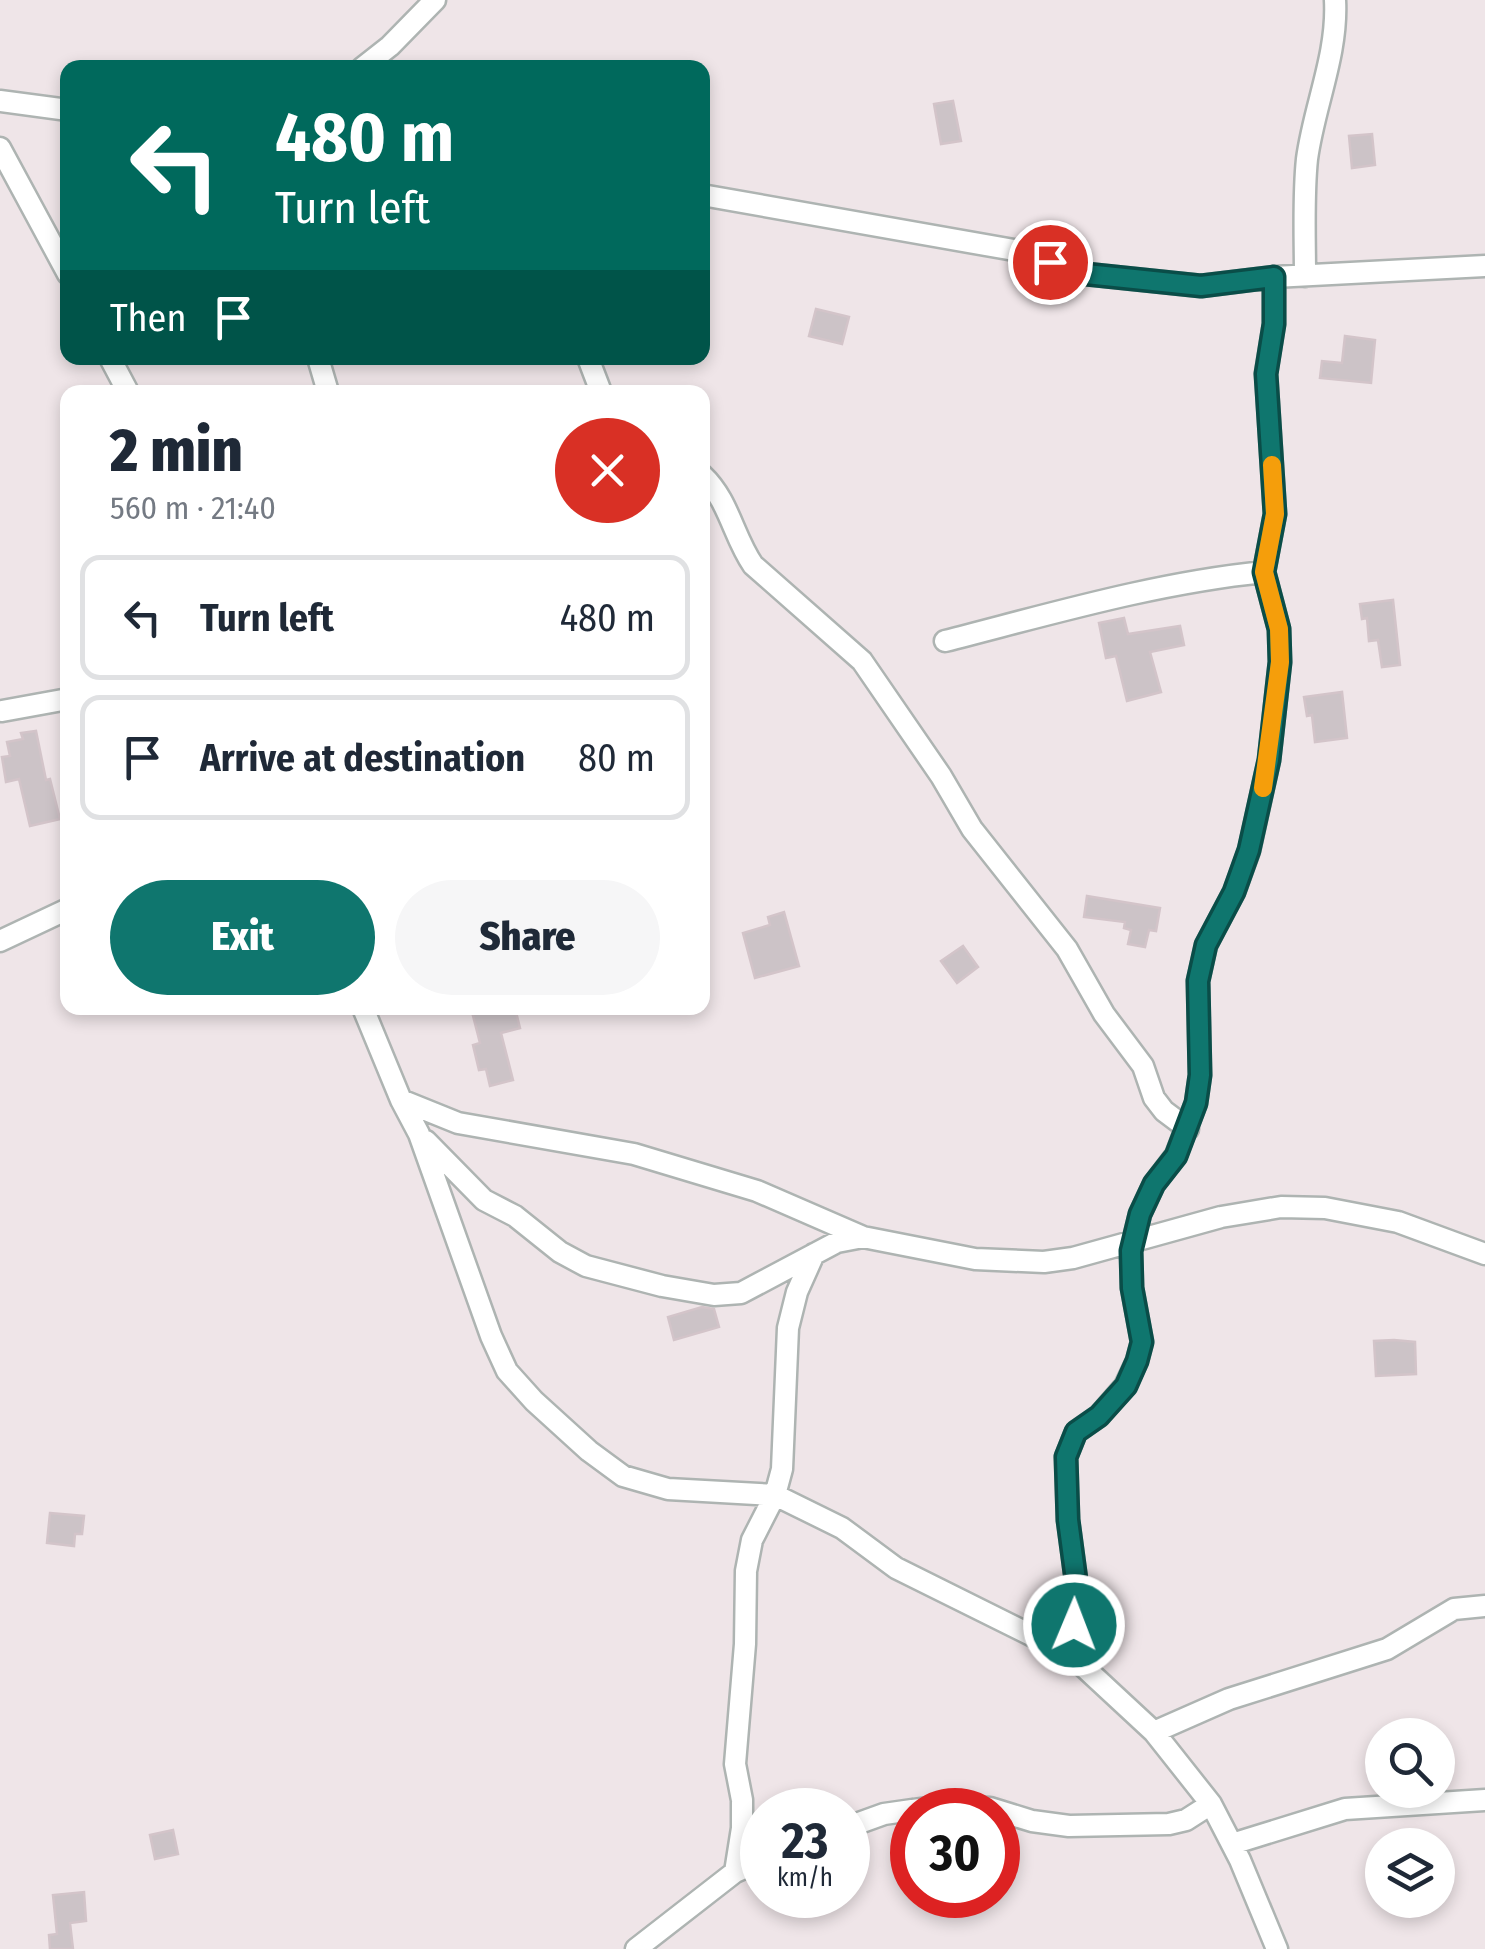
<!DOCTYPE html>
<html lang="en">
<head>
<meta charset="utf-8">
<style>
	:root { --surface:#fff; --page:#f6f6f7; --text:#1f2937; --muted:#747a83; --line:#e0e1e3; --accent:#0f766e }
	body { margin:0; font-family:"Fira Sans Condensed",sans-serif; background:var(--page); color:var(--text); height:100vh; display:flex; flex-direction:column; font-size:38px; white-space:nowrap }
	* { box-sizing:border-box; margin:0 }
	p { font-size:32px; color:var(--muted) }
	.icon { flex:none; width:55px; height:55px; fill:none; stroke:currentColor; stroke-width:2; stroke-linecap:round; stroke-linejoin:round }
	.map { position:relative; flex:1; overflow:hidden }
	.sheet { position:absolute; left:60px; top:385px; width:650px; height:630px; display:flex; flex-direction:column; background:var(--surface); border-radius:20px; box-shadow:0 5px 15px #0003 }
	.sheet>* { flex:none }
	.guide { position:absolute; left:60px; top:60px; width:650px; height:305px; border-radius:20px; box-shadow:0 5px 15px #0003; background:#00695c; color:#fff; overflow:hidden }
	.buttons { position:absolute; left:1365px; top:1718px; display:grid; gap:20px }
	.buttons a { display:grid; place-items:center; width:90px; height:90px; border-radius:50%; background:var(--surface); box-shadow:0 5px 15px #0003; font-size:50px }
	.speed { position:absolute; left:740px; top:1788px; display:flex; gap:20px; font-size:50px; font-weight:700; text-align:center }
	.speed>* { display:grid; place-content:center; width:130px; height:130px; border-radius:50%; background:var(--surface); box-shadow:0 5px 15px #0003; line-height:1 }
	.speed small { font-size:25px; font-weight:400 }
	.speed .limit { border:15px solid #d22; background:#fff; color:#111 }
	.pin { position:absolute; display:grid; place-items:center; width:85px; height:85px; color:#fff; margin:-42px; border:5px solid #fff; border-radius:50%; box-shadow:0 2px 10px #0007 }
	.me { position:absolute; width:110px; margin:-55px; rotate:1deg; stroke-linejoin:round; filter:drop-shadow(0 0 8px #0008) }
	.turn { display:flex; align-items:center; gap:35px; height:210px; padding:0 50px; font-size:45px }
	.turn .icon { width:130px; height:130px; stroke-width:2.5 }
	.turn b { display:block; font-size:70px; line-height:85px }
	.then { display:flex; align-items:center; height:95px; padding:0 50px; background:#0003; gap:20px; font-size:38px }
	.round { display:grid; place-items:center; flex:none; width:105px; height:105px; border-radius:52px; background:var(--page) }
	.summary { display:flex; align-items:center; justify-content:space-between; height:170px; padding:0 50px }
	h1 { font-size:60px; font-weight:800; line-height:75px }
	.button { display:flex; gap:20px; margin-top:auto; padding:20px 50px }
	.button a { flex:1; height:115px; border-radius:60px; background:var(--accent); color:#fff; font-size:40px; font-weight:800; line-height:115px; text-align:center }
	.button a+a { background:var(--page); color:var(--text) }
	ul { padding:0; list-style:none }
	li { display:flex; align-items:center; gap:30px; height:125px; margin:0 20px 15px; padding:0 30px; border:5px solid var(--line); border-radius:20px }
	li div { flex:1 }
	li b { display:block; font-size:38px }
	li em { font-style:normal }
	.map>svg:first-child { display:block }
	.building { fill:#ccc3c7; stroke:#d3c4c9; stroke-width:2.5 }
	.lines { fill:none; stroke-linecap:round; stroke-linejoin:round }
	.minor-casing { stroke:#aeb4b2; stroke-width:25 }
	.minor { stroke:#fff; stroke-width:20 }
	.route-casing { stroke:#0a4d48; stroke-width:25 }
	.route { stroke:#0f766e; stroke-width:18 }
	.slow { stroke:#f59e0b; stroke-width:18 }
</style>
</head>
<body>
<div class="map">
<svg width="1485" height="1949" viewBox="0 0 1485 1949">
	<rect width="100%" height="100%" fill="#efe5e8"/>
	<path class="building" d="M953,101l8,40 -20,3 -7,-40z
		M1372,134l3,31 -23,3 -3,-32z
		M816,309l33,8 -7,27 -33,-8z
		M1345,336l30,4 -4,43 -51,-5 2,-17 20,2z
		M1393,600l7,65 -18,2 -4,-27 -9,1 -2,-23 -5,1 -2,-15z
		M1124,618l4,16 52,-8 4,19 -34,7 11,40 -34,9 -11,-45 -10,2 -7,-35z
		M1342,692l5,46 -32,4 -3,-27 -5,1 -3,-19z
		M36,731l10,49 4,-1 10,40 -30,7 -11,-47 -13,3 -4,-25 8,-1 -3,-14 16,-3 -2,-6z
		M1087,896l73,12 -4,23 -7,-1 -4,17 -17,-3 3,-14 -7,-2 1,-6 -41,-5z
		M784,912l15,54 -44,12 -12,-45 27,-8 -2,-8z
		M963,946l15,21 -21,16 -16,-22z
		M471,1008h44l5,20 -19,5 12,47 -23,6 -4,-17 -7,1 -6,-25 7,-2z
		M702,1307l12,2 5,18 -45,13 -6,-23z
		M1394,1340l21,2 1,32 -40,2 -2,-35z
		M50,1513l34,3 -2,18h-7l-1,12 -27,-3z
		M173,1830l5,24 -23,5 -5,-24z
		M84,1892l2,29 -16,2 3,26h-23l-1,-14 8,-1 -4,-39z"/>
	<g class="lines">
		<g class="minor-casing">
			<path id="minor" d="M362,68l28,-22 45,-46
				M0,101l68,9
				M0,148l68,126
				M702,195l312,55 72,24 115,12 73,-9 211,-11
				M1305,276c0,-39 -2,-79 2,-117 7,-53 31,-104 28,-159
				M110,358l18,34
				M318,358l10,34
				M588,358l13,34
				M702,475c27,25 31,61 51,90l109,96 79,115 31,53 95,120 37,65 39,52 11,32 10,13 24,18
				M945,641c106,-27 210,-58 319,-69
				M2,711l66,-12
				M0,941l68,-32
				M363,1008l38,92 18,34 72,202 16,35 27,30 55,50 34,25 45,13 107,6 67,33 54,40 175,87 83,77 57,72 29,56 37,89
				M401,1100l57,23 176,31 123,37 106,46
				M426,1141l58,59 31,16 45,36 26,14 76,20 52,9 27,-2 96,-51 26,-5 112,22 69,3 29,-4 148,-41 60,-10 44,1 73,14 87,32
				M1071,1655l7,-60 -10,-75 -2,-63 10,-25 23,-16 26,-30 12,-25 5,-19 -10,-54 -1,-37 9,-37 14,-30 22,-29 20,-52 4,-28 -2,-94 8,-36 28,-53 15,-41 20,-91 11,-98 -1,-33 -15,-57 11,-58 -9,-141 8,-49v-47
				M1154,1732l75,-33 158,-50 67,-40 31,-3
				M913,1810l28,-4 49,2 42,13 37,5 100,-2 17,-4 25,-16
				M848,1827l36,-13 28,-4
				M1232,1844l113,-35 140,-9
				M735,1872l27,-12
				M636,1949l99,-77 7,-44v-28l-7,-36 10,-120 1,-73 6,-31 23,-45 7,-26 6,-141 9,-36 17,-38"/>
		</g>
		<use href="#minor" class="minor"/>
	</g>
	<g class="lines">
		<g class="route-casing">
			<path id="route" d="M1050,262l36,12 115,12 73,-9v47l-8,50 9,140 -11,58 15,57 1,33 -11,98 -20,90 -15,42 -28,53 -8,36 2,94 -4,28 -20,53 -22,28 -14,30 -9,37 1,37 10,54 -5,19 -11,25 -27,30 -23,16 -10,25 2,63 10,75 -4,30"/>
		</g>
		<use href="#route" class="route"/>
		<path class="slow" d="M1263,788l17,-126 -1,-33 -15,-57 11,-58 -3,-49"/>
	</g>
</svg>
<div class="buttons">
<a><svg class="icon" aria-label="search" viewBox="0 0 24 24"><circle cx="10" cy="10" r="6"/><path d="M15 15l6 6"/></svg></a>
<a><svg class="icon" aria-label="layers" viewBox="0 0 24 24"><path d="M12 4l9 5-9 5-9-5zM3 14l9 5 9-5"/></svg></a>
</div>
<div class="speed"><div>23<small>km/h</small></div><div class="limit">30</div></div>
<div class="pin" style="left:1050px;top:262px;background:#d93025"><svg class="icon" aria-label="arrive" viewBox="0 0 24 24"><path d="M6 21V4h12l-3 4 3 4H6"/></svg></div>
<svg class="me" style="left:1074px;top:1625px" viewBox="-20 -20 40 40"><circle r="17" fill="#0f766e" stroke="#fff" stroke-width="3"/><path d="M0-11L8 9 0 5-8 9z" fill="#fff"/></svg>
<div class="guide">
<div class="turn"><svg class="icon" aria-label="left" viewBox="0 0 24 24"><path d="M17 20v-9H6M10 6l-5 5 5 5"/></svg><div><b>480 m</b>Turn left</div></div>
<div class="then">Then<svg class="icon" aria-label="arrive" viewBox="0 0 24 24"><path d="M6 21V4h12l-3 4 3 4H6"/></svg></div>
</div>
<section class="sheet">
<div class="summary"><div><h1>2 min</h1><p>560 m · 21:40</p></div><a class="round" style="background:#d93025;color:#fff"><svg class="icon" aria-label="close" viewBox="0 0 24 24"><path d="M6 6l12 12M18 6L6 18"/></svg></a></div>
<ul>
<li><svg class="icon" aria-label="left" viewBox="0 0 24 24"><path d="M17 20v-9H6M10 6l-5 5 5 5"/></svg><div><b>Turn left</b></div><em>480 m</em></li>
<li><svg class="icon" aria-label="arrive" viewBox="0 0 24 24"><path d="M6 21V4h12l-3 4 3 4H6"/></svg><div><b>Arrive at destination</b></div><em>80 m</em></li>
</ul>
<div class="button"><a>Exit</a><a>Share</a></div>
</section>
</div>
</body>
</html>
